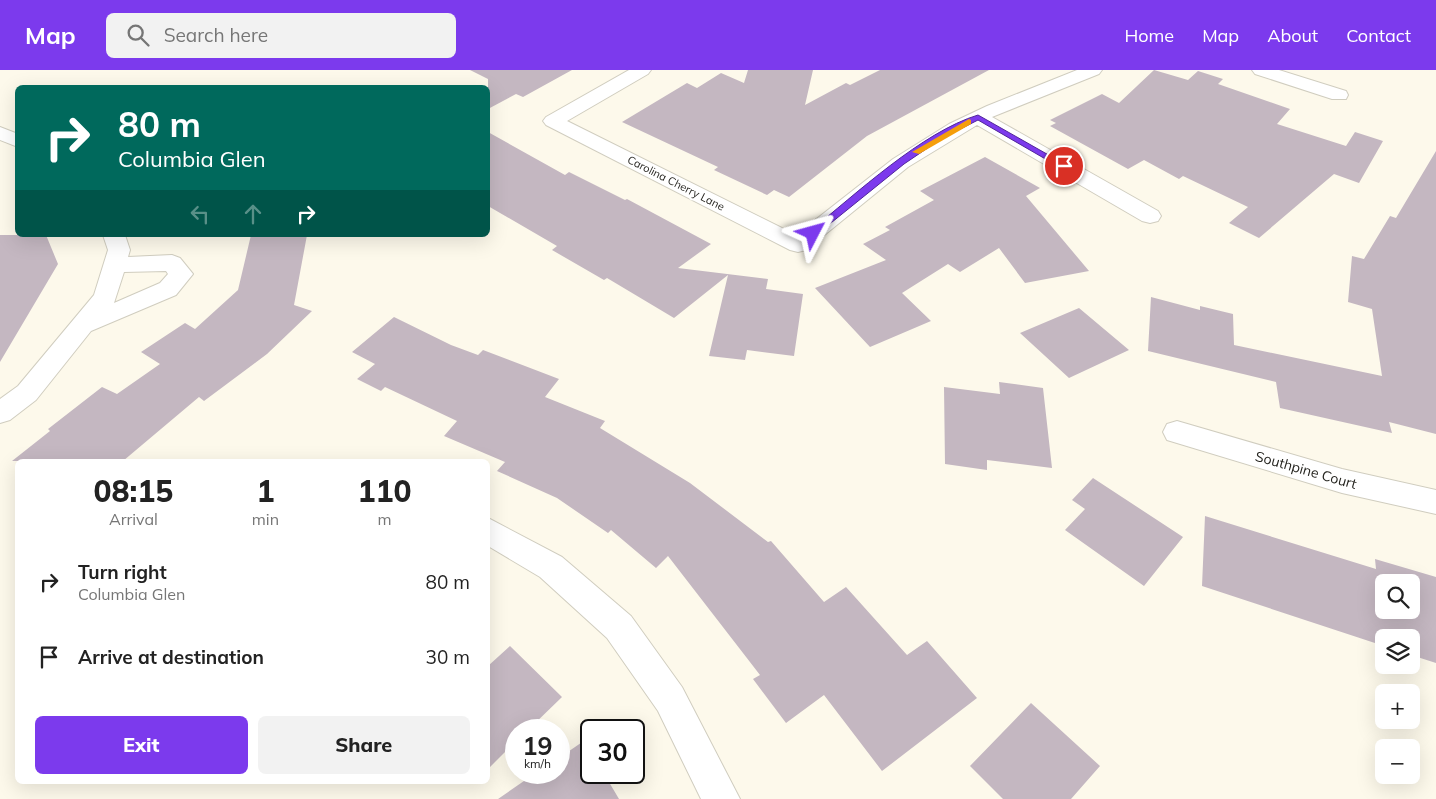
<!DOCTYPE html>
<html lang="en">
<head>
<meta charset="utf-8">
<style>
	:root { --surface:#fff; --page:#f2f2f2; --text:#222; --muted:#767676; --accent:#7c3aed }
	body { margin:0; font-family:Mulish,sans-serif; background:var(--page); color:var(--text); height:100vh; display:flex; flex-direction:column; font-size:19px; white-space:nowrap }
	* { box-sizing:border-box; margin:0 }
	p { font-size:16px; color:var(--muted) }
	.icon { flex:none; width:28px; height:28px; fill:none; stroke:currentColor; stroke-width:2; stroke-linecap:round; stroke-linejoin:round }
	.map { position:relative; flex:1; overflow:hidden }
	.details { position:absolute; left:15px; top:389px; width:475px; height:325px; display:flex; flex-direction:column; background:var(--surface); border-radius:8px; box-shadow:0 5px 20px #0002 }
	.details>* { flex:none }
	.guide { position:absolute; left:15px; top:15px; width:475px; height:152px; border-radius:8px; box-shadow:0 5px 20px #0002; background:#00695c; color:#fff; overflow:hidden }
	.controls { position:absolute; left:1375px; top:504px; display:grid; gap:10px }
	.controls a { display:grid; place-items:center; width:45px; height:45px; border-radius:8px; background:var(--surface); box-shadow:0 5px 20px #0002; font-size:25px }
	.speed { position:absolute; left:505px; top:649px; display:flex; gap:10px; font-size:25px; font-weight:700; text-align:center }
	.speed>* { display:grid; place-content:center; width:65px; height:65px; border-radius:50%; background:var(--surface); box-shadow:0 5px 20px #0002; line-height:1 }
	.speed small { font-size:12px; font-weight:400 }
	.speed .limit { border:2px solid #111; border-radius:8px; background:#fff; color:#111 }
	.pin { position:absolute; display:grid; place-items:center; width:42px; height:42px; color:#fff; margin:-21px; border:2px solid #fff; border-radius:50%; box-shadow:0 1px 5px #0007 }
	.me { position:absolute; width:55px; margin:-28px; rotate:51deg; stroke-linejoin:round; filter:drop-shadow(0 0 4px #0008) }
	.turn { display:flex; align-items:center; gap:18px; height:105px; padding:0 20px; font-size:22px }
	.turn .icon { width:65px; height:65px; stroke-width:2.5 }
	.turn b { display:block; font-size:35px; line-height:42px }
	.lanes { display:flex; align-items:center; height:48px; padding:0 20px; background:#0003; justify-content:center; gap:25px; direction:ltr }
	.lanes .off { opacity:.35 }
	.eta { display:flex; justify-content:space-evenly; align-items:center; height:85px; text-align:center }
	.eta b { font-size:30px; font-weight:800; line-height:35px }
	.cta { display:flex; gap:10px; margin-top:auto; padding:10px 20px }
	.cta a { flex:1; height:58px; border-radius:8px; background:var(--accent); color:#fff; font-size:20px; font-weight:800; line-height:58px; text-align:center }
	.cta a+a { background:var(--page); color:var(--text) }
	ul { padding:0; list-style:none }
	li { display:flex; align-items:center; gap:15px; height:75px; padding:0 20px }
	li div { flex:1 }
	li b { display:block; font-size:19px }
	li em { font-style:normal }
	header { display:flex; align-items:center; gap:30px; box-sizing:border-box; height:70px; padding:0 25px; background:var(--accent); color:#fff }
	header strong { font-size:24px }
	nav { display:flex; gap:28px; margin-inline-start:auto; font-size:18px }
	.search { width:350px; height:45px; background:var(--page); display:flex; align-items:center; gap:12px; box-sizing:border-box; padding:0 18px; border-radius:8px; color:var(--muted); font-size:19px }
	.map>svg:first-child { display:block }
	.building { fill:#c4b7c1; fill-rule:evenodd }
	.lines { fill:none; stroke-linecap:round; stroke-linejoin:round }
	.minor-casing { stroke:#d0cdbf; stroke-width:2 }
	.minor { fill:#fff; fill-rule:evenodd }
	.route { fill:#7c3aed; stroke:#51269a }
	.slow { fill:#f59e0b }
	.labels { text-anchor:middle; dominant-baseline:central; stroke-width:4; stroke-linejoin:round; paint-order:stroke }
	.far-street-label { font-size:11px; fill:#25241f; stroke:#fff }
	.street-label { font-size:14px; fill:#25241f; stroke:#fff }
</style>
</head>
<body>
<header>
<strong>Map</strong>
<div class="search"><svg class="icon" aria-label="search" viewBox="0 0 24 24"><circle cx="10" cy="10" r="6"/><path d="M15 15l6 6"/></svg>Search here</div>
<nav><a>Home</a><a>Map</a><a>About</a><a>Contact</a></nav>
</header>
<div class="map">
<svg width="1436" height="729" viewBox="0 0 1436 729">
	<rect width="100%" height="100%" fill="#fdf9eb"/>
	<path class="building" d="M470,0h102l-49,27 -7,-3 -28,15v-30z
		M748,0h65l-8,35 41,-22 4,2 30,-15h109l-122,66 -78,61 -15,-7 -7,5 -53,-25 4,-3 -96,-45 65,-39 10,5 24,-15 23,10z
		M1154,0l34,10 10,-9 25,8 -5,5 72,25 -13,15 69,22 9,-14 28,9 -24,42 -25,-9 -75,64 -30,-15 19,-16 -65,-31 -4,3 -35,-19 -16,9 -78,-43 6,-3 -6,-3 52,-26 17,9z
		M488,62l77,43 4,-3 56,28 2,-1 84,45 -33,24 90,11 -2,10 37,5 -9,62 -47,-6 -2,10 -36,-4 19,-81 -54,43 -67,-40 -3,2 -52,-30 5,-4 -69,-40z
		M1436,81v283l-47,-12 3,11 -112,-25 -4,-26 -128,-31 3,-54 49,13v-4l33,8 1,31 148,31 -10,-67 -24,-7 4,-46 12,3 26,-43 6,2z
		M985,87l55,31 -14,8 63,75 -64,12 -26,-35 -39,24 -12,-8 -46,29 29,28 -61,26 -55,-59 71,-28 -23,-16 27,-14 -5,-3 49,-27 -14,-9z
		M0,165h46l12,29 -58,98z
		M251,165h56l-13,70 18,6 -45,43 -63,47 -5,-4 -76,64h-111l38,-30 -2,-2 54,-42 15,7 43,-30 -19,-12 44,-29 10,6 43,-39z
		M1079,238l50,42 -60,28 -49,-45z
		M394,247l57,28 27,10 5,-5 76,29 -14,18 60,24 -5,7 90,55 78,59 3,-1 53,61 22,-15 61,68 20,-14 50,57 -95,73 -58,-76 -38,28 -33,-44 7,-4 -92,-119 -12,12 -45,-38 -3,3 -51,-35 -60,-27 8,-9 -61,-26 13,-15 -72,-34 -4,4 -24,-12 18,-15 -23,-12z
		M999,312l44,6 9,80 -65,-8v10l-42,-6 -1,-77 56,7z
		M1093,408l90,59 -39,49 -79,-56 20,-21 -13,-9z
		M1205,446l171,53 -1,-10 61,18v86l-25,-8v-17h-27v8l-182,-60zM1384,512h27v28h-27z
		M510,576l52,51 -34,33h-12v11l-28,28v-103z
		M1031,633l69,63 -29,33h-68l-33,-33z
		M591,666v36h12l16,27h-121l39,-27h22v-14z"/>
	<g class="lines">
		<g class="minor-casing">
			<path id="minor" d="M629,0h22l-3,4 -81,47 229,114 97,-76 56,-35 38,-18 90,-36h25l-3,4 -107,43 166,94 3,5 -3,5 -8,2 -8,-2 -165,-96 -69,42 -102,83 -8,2 -8,-2 -244,-125 -3,-4 3,-4z
				M1252,0h27l67,21 2,4 -2,4h-14l-77,-25z
				M0,57l18,7v13l-18,-7z
				M103,165h22l5,15 -2,7 44,-2 8,3 13,16 -17,21 -85,36 -55,69 -26,20 -10,3v-24l18,-13 76,-91 14,-45zM166,201l2,3 -8,9 -46,20 10,-31z
				M1177,351l165,48 94,21v24l-94,-21 -175,-53 -4,-8 4,-8z
				M488,448l74,39 69,59 51,71 58,112h-39l-43,-88 -51,-73 -67,-61 -52,-31z"/>
		</g>
		<use href="#minor" class="minor"/>
	</g>
	<path class="route" d="M978,45l90,51 -7,2 -83,-48 -37,19 -37,25 -88,71h-6v-4c46,-37 112,-99 168,-116z"/>
	<path class="slow" d="M969,49l2,1v4l-52,30 -7,-2z"/>
	<g class="labels">
		<g class="far-street-label">
			<text transform="translate(676 113) rotate(27)">Carolina Cherry Lane</text>
		</g>
		<g class="street-label">
			<text transform="translate(1306 400) rotate(16)">Southpine Court</text>
		</g>
	</g>
</svg>
<div class="controls">
<a><svg class="icon" aria-label="search" viewBox="0 0 24 24"><circle cx="10" cy="10" r="6"/><path d="M15 15l6 6"/></svg></a>
<a><svg class="icon" aria-label="layers" viewBox="0 0 24 24"><path d="M12 4l9 5-9 5-9-5zM3 14l9 5 9-5"/></svg></a>
<a>+</a>
<a>−</a>
</div>
<div class="speed"><div>19<small>km/h</small></div><div class="limit">30</div></div>
<div class="pin" style="left:1064px;top:96px;background:#d93025"><svg class="icon" aria-label="arrive" viewBox="0 0 24 24"><path d="M6 21V4h12l-3 4 3 4H6"/></svg></div>
<svg class="me" style="left:813px;top:163px" viewBox="-20 -20 40 40"><path d="M0-17L14 15 0 8-14 15z" fill="#7c3aed" stroke="#fff" stroke-width="4"/></svg>
<div class="guide">
<div class="turn"><svg class="icon" aria-label="right" viewBox="0 0 24 24"><path d="M7 20v-9h11M14 6l5 5-5 5"/></svg><div><b>80 m</b>Columbia Glen</div></div>
<div class="lanes"><svg class="icon off" aria-label="left" viewBox="0 0 24 24"><path d="M17 20v-9H6M10 6l-5 5 5 5"/></svg><svg class="icon off" aria-label="ahead" viewBox="0 0 24 24"><path d="M12 20V5M6 11l6-6 6 6"/></svg><svg class="icon" aria-label="right" viewBox="0 0 24 24"><path d="M7 20v-9h11M14 6l5 5-5 5"/></svg></div>
</div>
<section class="details">
<div class="eta">
<div><b>08:15</b><p>Arrival</p></div>
<div><b>1</b><p>min</p></div>
<div><b>110</b><p>m</p></div>
</div>
<ul>
<li><svg class="icon" aria-label="right" viewBox="0 0 24 24"><path d="M7 20v-9h11M14 6l5 5-5 5"/></svg><div><b>Turn right</b><p>Columbia Glen</p></div><em>80 m</em></li>
<li><svg class="icon" aria-label="arrive" viewBox="0 0 24 24"><path d="M6 21V4h12l-3 4 3 4H6"/></svg><div><b>Arrive at destination</b></div><em>30 m</em></li>
</ul>
<div class="cta"><a>Exit</a><a>Share</a></div>
</section>
</div>
</body>
</html>
